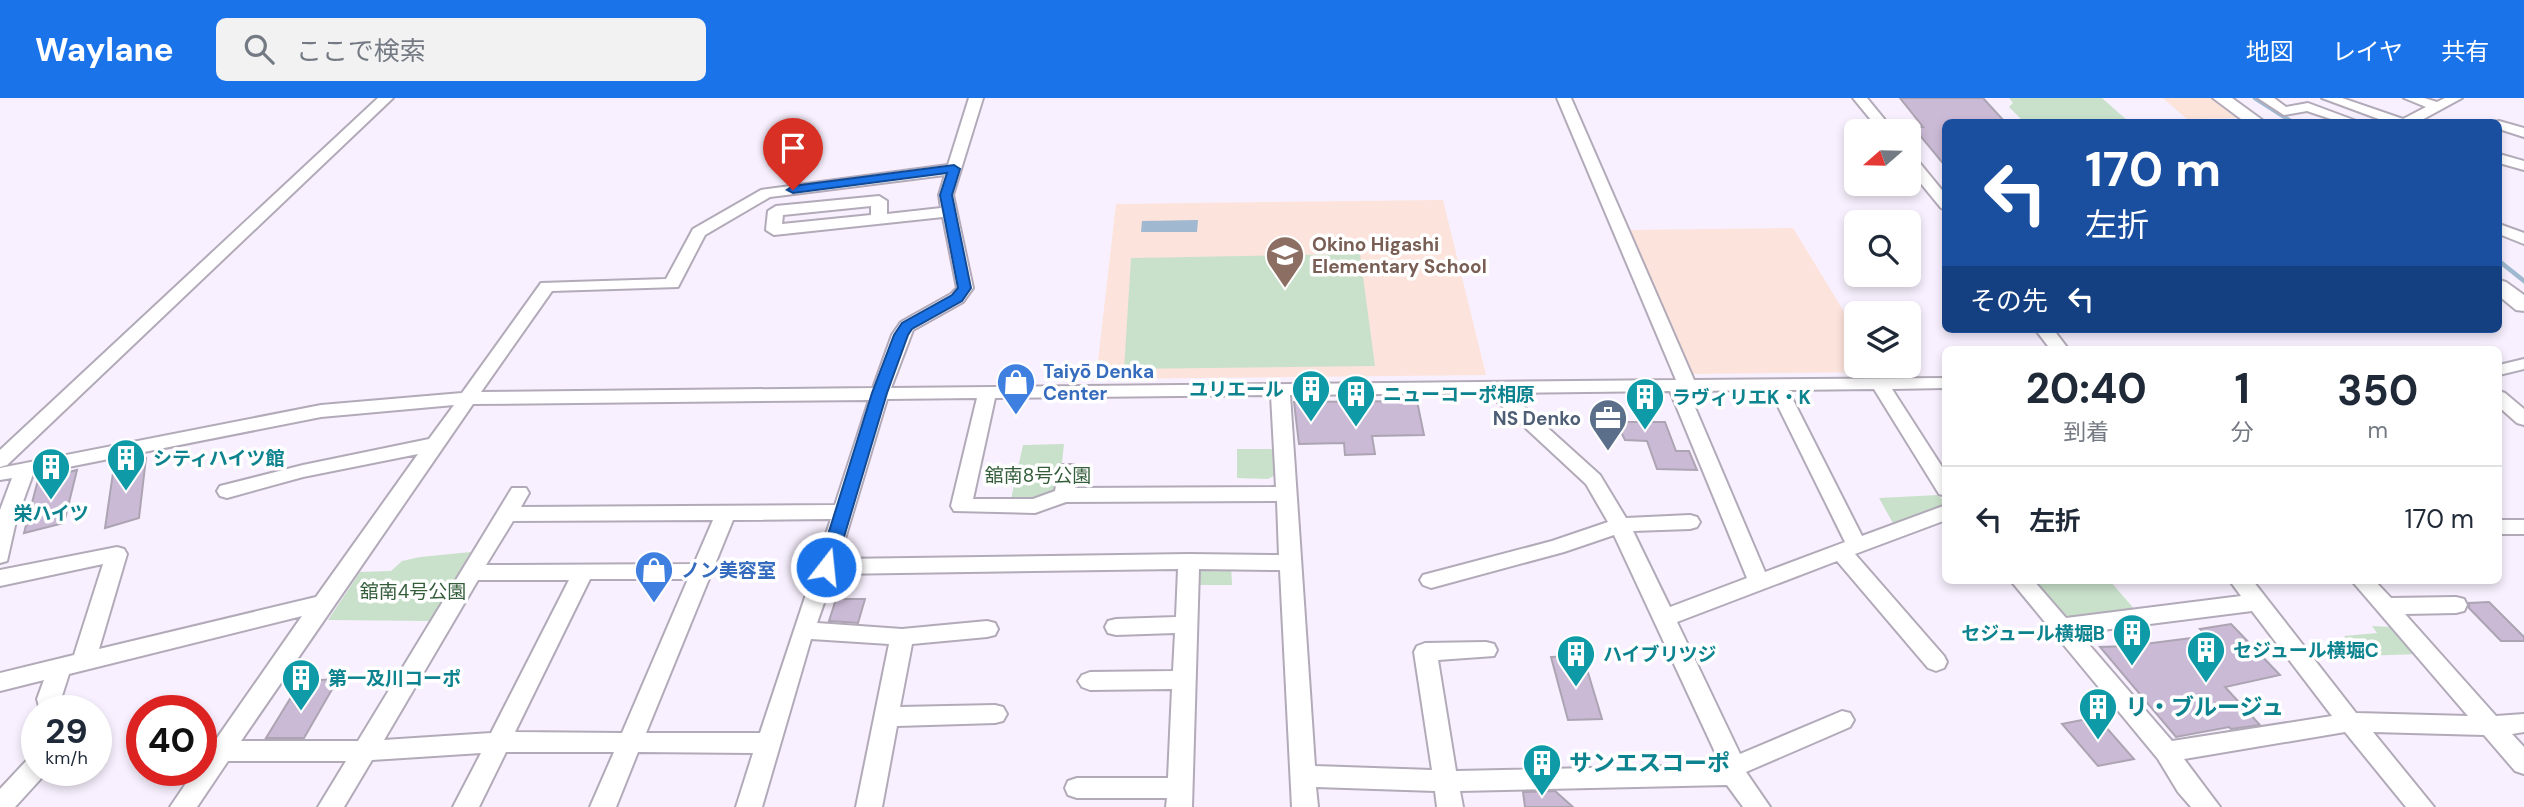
<!DOCTYPE html>
<html lang="ja">
<head>
<meta charset="utf-8">
<style>
	:root { --surface:#fff; --page:#f2f2f3; --text:#1f2937; --muted:#747a83; --line:#e0e1e3; --accent:#1a73e8 }
	body { margin:0; font-family:"DM Sans","Noto Sans JP",sans-serif; background:var(--page); color:var(--text); height:100vh; display:flex; flex-direction:column; font-size:26px; white-space:nowrap }
	* { box-sizing:border-box; margin:0 }
	p { font-size:23px; color:var(--muted) }
	.icon { flex:none; width:38px; height:38px; fill:none; stroke:currentColor; stroke-width:2; stroke-linecap:round; stroke-linejoin:round }
	.map { position:relative; flex:1; overflow:hidden }
	.panel { position:absolute; left:1942px; top:248px; width:560px; height:238px; display:flex; flex-direction:column; background:var(--surface); border-radius:10px; box-shadow:0 4px 10px #0003 }
	.panel>* { flex:none }
	.hud { position:absolute; left:1942px; top:21px; width:560px; height:214px; border-radius:10px; box-shadow:0 4px 10px #0003; background:#1a4fa0; color:#fff; overflow:hidden }
	.needle { width:46px; rotate:250deg }
	.tools { position:absolute; left:1844px; top:21px; display:grid; gap:14px }
	.tools a { display:grid; place-items:center; width:77px; height:77px; border-radius:10px; background:var(--surface); box-shadow:0 4px 10px #0003; font-size:35px }
	.speed { position:absolute; left:21px; top:597px; display:flex; gap:14px; font-size:35px; font-weight:700; text-align:center }
	.speed>* { display:grid; place-content:center; width:91px; height:91px; border-radius:50%; background:var(--surface); box-shadow:0 4px 10px #0003; line-height:1 }
	.speed small { font-size:18px; font-weight:400 }
	.speed .limit { border:10px solid #d22; background:#fff; color:#111 }
	.pin { position:absolute; display:grid; place-items:center; width:60px; height:60px; color:#fff; margin:-72px -30px; border-radius:50% 50% 50% 0; rotate:-45deg; box-shadow:0 0 7px #0007 }
	.pin .icon { rotate:45deg }
	.me { position:absolute; width:77px; margin:-38px; rotate:16deg; stroke-linejoin:round; filter:drop-shadow(0 0 5px #0008) }
	.turn { display:flex; align-items:center; gap:24px; height:147px; padding:0 28px; font-size:32px }
	.turn .icon { width:91px; height:91px; stroke-width:2.5 }
	.turn b { display:block; font-size:49px; line-height:60px }
	.then { display:flex; align-items:center; height:66px; padding:0 28px; background:#0003; gap:14px; font-size:26px }
	.eta { display:flex; justify-content:space-evenly; align-items:center; height:119px; text-align:center }
	.eta b { font-size:42px; font-weight:700; line-height:49px }
	ul { padding:0; list-style:none }
	li { display:flex; align-items:center; gap:21px; height:105px; padding:0 28px; border-top:2px solid var(--line) }
	li div { flex:1 }
	li b { display:block; font-size:26px }
	li em { font-style:normal }
	header { display:flex; align-items:center; gap:42px; box-sizing:border-box; height:98px; padding:0 35px; background:var(--accent); color:#fff }
	header strong { font-size:33px }
	nav { display:flex; gap:38px; margin-inline-start:auto; font-size:24px }
	.search { width:490px; height:63px; background:var(--page); display:flex; align-items:center; gap:18px; box-sizing:border-box; padding:0 24px; border-radius:10px; color:var(--muted); font-size:26px }
	.map>svg:first-child { display:block }
	.industrial { fill:#fce4da }
	.education { fill:#fce3db }
	.green { fill:#c9e1cb }
	.water { fill:#a0b9d1 }
	.lines { fill:none; stroke-linecap:round; stroke-linejoin:round }
	.stream { stroke:#a0b9d1; stroke-width:4.5 }
	.building { fill:#cbbad6; stroke:#aca4b2; stroke-width:2 }
	.minor-casing { stroke:#b2aab8; stroke-width:4 }
	.major-casing { stroke:#b2aab8; stroke-width:4 }
	.minor { fill:#fff; fill-rule:evenodd }
	.major { fill:#fff; fill-rule:evenodd }
	.route { fill:#1a73e8; stroke:#114b97; stroke-width:2 }
	.labels { text-anchor:middle; dominant-baseline:central; stroke-width:7; stroke-linejoin:round; paint-order:stroke }
	.education-label { font-size:19px; font-weight:bold; fill:#785e54; stroke:#fff; text-anchor:start }
	.shop-label { font-size:19px; font-weight:bold; fill:#366cbe; stroke:#fff; text-anchor:start }
	.culture-label { font-size:19px; font-weight:bold; fill:#0d838f; stroke:#fff; text-anchor:start }
	.service-label { font-size:19px; font-weight:bold; fill:#4e5e75; stroke:#fff; text-anchor:end }
	.park-label { font-size:19px; fill:#345d3a; stroke:#fff }
	.near-culture-label { font-size:23px; font-weight:bold; fill:#0d838f; stroke:#fff; text-anchor:start }
</style>
</head>
<body>
<header>
<strong>Waylane</strong>
<div class="search"><svg class="icon" aria-label="search" viewBox="0 0 24 24"><circle cx="10" cy="10" r="6"/><path d="M15 15l6 6"/></svg>ここで検索</div>
<nav><a>地図</a><a>レイヤ</a><a>共有</a></nav>
</header>
<div class="map">
<svg width="2524" height="709" viewBox="0 0 2524 709">
	<rect width="100%" height="100%" fill="#f8f0fe"/>
	<path class="industrial" d="M2163,0h48l28,20 -52,1z"/>
	<path class="education" d="M1443,102l43,175 -390,4 20,-175z
		M1793,130l64,105v33h20l4,6 -193,2 -61,-144z"/>
	<path class="green" d="M2009,0h93l27,24h-100l-6,-1 -14,-14 4,-4z
		M1360,156l15,112 -251,3 7,-111z
		M1064,346l-5,47 -23,9 -25,-1 12,-54z
		M1237,351h40l2,24 -11,6 -31,-1z
		M1938,397l8,8 -52,22 -15,-27z
		M471,454l-40,69 -103,-1 32,-48 31,-1 11,-10 18,-4z
		M1231,467l1,20h-33l-1,-18z
		M2035,483h75l26,30 -51,8 -21,-4z
		M2372,528l21,1 25,27 -56,2 -18,-20 33,-3z"/>
	<path class="water" d="M1198,122l-1,12h-56l1,-11z"/>
	<g class="lines">
		<path class="stream" d="M2255,0l37,24
			M2499,163l25,20"/>
	</g>
	<path class="building" d="M1900,0h83l22,24h-59v45l-33,-40h10z
		M1417,303l7,34 -52,1 3,18 -30,1 -1,-12 -45,1 -5,-42z
		M1616,324h49l11,29h13l8,19 -40,-1 -10,-28 -22,-1z
		M146,360l-7,60 -34,10 9,-62z
		M77,372l-13,53 -40,10 14,-53z
		M836,501h29l-7,24 -29,-2z
		M2489,504l35,35v4h-23l-32,-33v-5z
		M2231,526l49,51 -55,12 35,38 -29,4 -2,-2 -53,10 -76,-90 29,-1 78,-10 -7,-7z
		M1583,558l19,63 -34,1 -17,-63z
		M338,581l-34,59h-38l35,-57z
		M2097,619l37,42 -36,7 -36,-42z
		M1555,693l18,16h-48l-2,-15z"/>
	<g class="lines">
		<g class="minor-casing">
			<path id="minor" d="M378,0h15l-386,367 -7,2v-17z
				M969,0h14l-30,97 20,93 -10,14 -50,28 -22,58 785,-8 -119,-282h14l123,282 252,-2v10l-54,1 54,84v23l-7,-2 -65,-105 -86,1 74,146 84,-31v15l-91,34 89,102 3,6 -3,6 -8,3 -8,-3 -91,-107 -160,61 63,132 102,-43 8,2 4,7 -4,7 -104,45 24,35h-27l-16,-22 -267,6 3,16h-26l-2,-16 -119,-4 2,20h-26l-12,-237 -81,-1 -7,238h-26l1,-9h-90l-9,-3 -3,-7 3,-7 9,-3h91l4,-89 -82,1 -8,-3 -4,-6 4,-6 8,-3 83,-1 2,-38 -59,2 -8,-2 -3,-6 3,-6 8,-2 60,-2 2,-48 -344,5 -17,49 85,6 85,-8 8,2 3,6 -3,6 -8,2 -75,7 -12,63 95,-2 8,2 4,7 -4,7 -8,2 -98,3 -15,81h-26l33,-163 -78,-5 -49,168h-26l17,-54 -115,-1 -22,55h-26l24,-55h-108l-27,55h-26l28,-54 -109,7 -28,47h-26l28,-46h-118l-31,46h-27l25,-37h6v-9l101,-145 -233,58 -8,25 3,11h-24l-3,-11 7,-19 -44,11v-18l74,-18 29,-91 -103,22v-16l117,-23 7,2 3,5 -28,95 217,-52 102,-143 -115,23 -76,21 -7,-2 -3,-5 3,-5 83,-21 126,-26 25,-34 -133,12 -288,57 -17,47 -9,40 -7,2v-53l12,-32 -12,2v-12l321,-63 141,-12 79,-110 125,-4 27,-50 68,-39 187,-25zM945,77l-6,20 2,13 -54,6v-13l-8,-5 -103,10 -8,5 -2,19 8,5 169,-18 14,71 -6,6 -50,28 -9,13 -19,53 -392,4 71,-101 126,-4 27,-52 65,-38zM871,108v9l-89,9 1,-9zM1770,292l75,152 -80,30 -77,-181zM1670,293l77,187 -77,29 -37,-76 57,-2 7,-2 3,-5 -3,-5 -7,-2 -64,3 -26,-43 -91,-82zM1488,295l98,91 22,38 -56,19 -129,34 -3,5 3,5 8,3 133,-36 50,-17 107,230 -265,6 -18,-111 56,-4 3,-6 -3,-6 -8,-2 -61,1 -8,3 -3,6 18,118 -117,-4 -25,-371zM1271,297l5,92 -201,1 2,-18 -3,-5h-14l-5,26 -22,8h-60l22,-101zM977,300l-26,108 3,5 81,2 31,-11 211,-1 2,54 -90,-1 -350,5 48,-160zM869,302l-34,105 -314,2 8,-14 -3,-5h-14l-154,253h-117l232,-337zM831,421l-71,214h-114l87,-213zM713,422l-19,44 -208,1 27,-44zM590,481h98l-66,154 -107,-1zM478,482h91l-78,153 -107,7z
				M1853,0h14l27,33h-14z
				M2258,0h16l12,9 22,-4 51,19h-19l-33,-11 -23,4z
				M2322,0h20l61,21 23,-12 -22,-9h20l13,4 8,-4h17l-44,24h-31z
				M2499,23l25,7v9l-25,-8v-7h-5z
				M2499,56l25,7v9l-25,-7z
				M1909,57l5,1 32,39v15l-5,-2 -32,-39z
				M2499,126l25,9v11l-25,-10z
				M2035,231h18l16,21h-18z
				M2524,261v10l-25,6v-10z
				M2499,293l6,2 19,16v16l-7,-2 -18,-16z
				M2499,422h25v14h-25z
				M2011,483h23l32,37 175,-22 -11,-15h23l103,132 112,3 -116,-135h23l16,17 65,-1 8,2 3,6 -3,6 -8,2 -51,1 91,102 28,-2v18l-12,2 12,13v27l-9,-3 -31,-36 -111,-3 61,75h-28l-61,-75 -161,27 36,48h-29l-13,-15 -20,-33zM2252,513l80,105 -160,25 -93,-108z
				M37,658v14h10l-1,3 -31,34h-15v-18l28,-30z"/>
		</g>
		<g class="major-casing">
			<path id="major" d="M2213,0h19l33,24h-20z
				M2499,182l7,2 18,13v16l-8,-1 -17,-14z"/>
		</g>
		<use href="#minor" class="minor"/>
		<use href="#major" class="major"/>
	</g>
	<path class="route" d="M954,67l6,4 -8,26 19,93 -9,13 -50,28 -4,6 -21,58 -52,174 -9,6 -6,-2 -2,-4 54,-174 22,-58 8,-12 50,-28 6,-7 -18,-93 7,-22 -154,20 -6,-3 6,-4z"/>
	<defs>
		<g id="school-pin" transform="scale(2.0125)"><path d="M0 17L-7.5 6A9.5 9.5 0 1 1 7.5 6Z" fill="#8d6e63" stroke="#fff"/><path d="M0-5L7-2L0 1L-7-2ZM-4 1L0 2.5L4 1V4Q0 6-4 4Z" fill="#fff"/></g>
		<g id="shop-pin" transform="scale(2.0125)"><path d="M0 17L-7.5 6A9.5 9.5 0 1 1 7.5 6Z" fill="#3f7fe0" stroke="#fff"/><path d="M-5-2.5h2.3a2.7 3.5 0 0 1 5.4 0H5L5.5 6h-11ZM-1.5-2.5h3a1.5 2.3 0 0 0-3 0Z" fill="#fff"/></g>
		<g id="building-pin" transform="scale(2.0125)"><path d="M0 17L-7.5 6A9.5 9.5 0 1 1 7.5 6Z" fill="#0f9aa8" stroke="#fff"/><path d="M-4-6H4V6H1V3H-1V6H-4ZM-2.5-4.3h1.7v1.8h-1.7ZM.8-4.3h1.7v1.8H.8ZM-2.5-1h1.7V.8h-1.7ZM.8-1h1.7V.8H.8Z" fill="#fff"/></g>
		<g id="office-pin" transform="scale(2.0125)"><path d="M0 17L-7.5 6A9.5 9.5 0 1 1 7.5 6Z" fill="#5c6f8a" stroke="#fff"/><path d="M-6-3h4V-5.5h4V-3h4V5H-6ZM-1-4.5V-3h2v-1.5ZM-6 0V1H6V0Z" fill="#fff"/></g>
	</defs>
	<g fill-rule="evenodd">
		<use href="#school-pin" x="1285" y="157"/>
		<use href="#shop-pin" x="1016" y="284"/>
		<use href="#building-pin" x="1311" y="291"/>
		<use href="#building-pin" x="1356" y="296"/>
		<use href="#building-pin" x="1645" y="299"/>
		<use href="#office-pin" x="1608" y="320"/>
		<use href="#building-pin" x="126" y="360"/>
		<use href="#building-pin" x="51" y="369"/>
		<use href="#shop-pin" x="654" y="472"/>
		<use href="#building-pin" x="2132" y="535"/>
		<use href="#building-pin" x="2206" y="552"/>
		<use href="#building-pin" x="1576" y="556"/>
		<use href="#building-pin" x="301" y="580"/>
		<use href="#building-pin" x="2098" y="609"/>
		<use href="#building-pin" x="1542" y="665"/>
	</g>
	<g class="labels">
		<g class="education-label">
			<text x="1312" y="146">Okino Higashi<tspan x="1312" dy="22">Elementary School</tspan></text>
		</g>
		<g class="shop-label">
			<text x="1043" y="273">Taiyō Denka<tspan x="1043" dy="22">Center</tspan></text>
			<text x="681" y="472">ノン美容室</text>
		</g>
		<g class="culture-label">
			<text x="1284" y="291" text-anchor="end">ユリエール</text>
			<text x="1383" y="296">ニューコーポ相原</text>
			<text x="1672" y="299">ラヴィリエK・K</text>
			<text x="153" y="360">シティハイツ館</text>
			<text x="51" y="415" text-anchor="middle">栄ハイツ</text>
			<text x="2105" y="535" text-anchor="end">セジュール横堀B</text>
			<text x="2233" y="552">セジュール横堀C</text>
			<text x="1603" y="556">ハイブリツジ</text>
			<text x="328" y="580">第一及川コーポ</text>
		</g>
		<g class="service-label">
			<text x="1581" y="320">NS Denko</text>
		</g>
		<g class="park-label">
			<text x="1038" y="377">舘南8号公園</text>
			<text x="413" y="493">舘南4号公園</text>
		</g>
		<g class="near-culture-label">
			<text x="2125" y="609">リ・ブルージュ</text>
			<text x="1569" y="665">サンエスコーポ</text>
		</g>
	</g>
</svg>
<div class="tools">
<a><svg class="needle" viewBox="-14 -14 28 28"><path d="M0-13l5 13h-10z" fill="#e53935"/><path d="M0 13l5-13h-10z" fill="#747a83"/></svg></a>
<a><svg class="icon" aria-label="search" viewBox="0 0 24 24"><circle cx="10" cy="10" r="6"/><path d="M15 15l6 6"/></svg></a>
<a><svg class="icon" aria-label="layers" viewBox="0 0 24 24"><path d="M12 4l9 5-9 5-9-5zM3 14l9 5 9-5"/></svg></a>
</div>
<div class="speed"><div>29<small>km/h</small></div><div class="limit">40</div></div>
<div class="pin" style="left:793px;top:92px;background:#d93025"><svg class="icon" aria-label="arrive" viewBox="0 0 24 24"><path d="M6 21V4h12l-3 4 3 4H6"/></svg></div>
<svg class="me" style="left:826px;top:469px" viewBox="-20 -20 40 40"><circle r="17" fill="#1a73e8" stroke="#fff" stroke-width="3"/><path d="M0-11L8 9 0 5-8 9z" fill="#fff"/></svg>
<div class="hud">
<div class="turn"><svg class="icon" aria-label="left" viewBox="0 0 24 24"><path d="M17 20v-9H6M10 6l-5 5 5 5"/></svg><div><b>170 m</b>左折</div></div>
<div class="then">その先<svg class="icon" aria-label="left" viewBox="0 0 24 24"><path d="M17 20v-9H6M10 6l-5 5 5 5"/></svg></div>
</div>
<section class="panel">
<div class="eta">
<div><b>20:40</b><p>到着</p></div>
<div><b>1</b><p>分</p></div>
<div><b>350</b><p>m</p></div>
</div>
<ul>
<li><svg class="icon" aria-label="left" viewBox="0 0 24 24"><path d="M17 20v-9H6M10 6l-5 5 5 5"/></svg><div><b>左折</b></div><em>170 m</em></li>
</ul>
</section>
</div>
</body>
</html>
